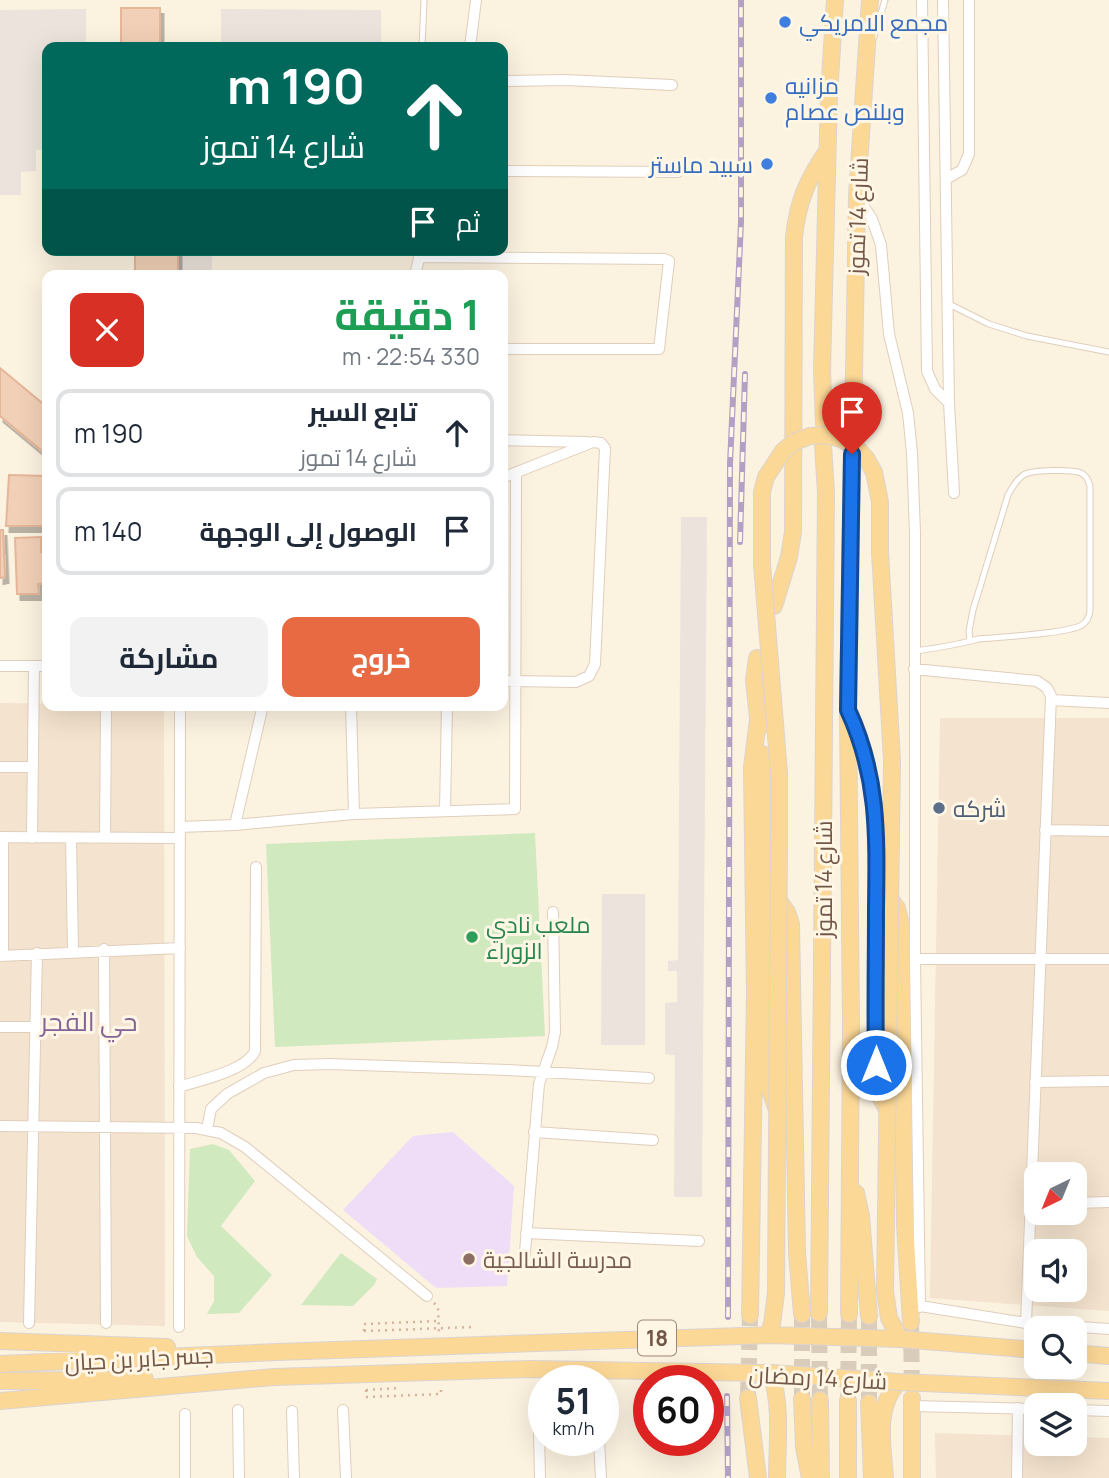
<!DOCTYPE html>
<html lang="ar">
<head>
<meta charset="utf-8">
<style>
	:root { --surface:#fff; --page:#f2f2f3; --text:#1f2937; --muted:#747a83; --line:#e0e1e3; --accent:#e86a43 }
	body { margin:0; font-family:Manrope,Cairo,sans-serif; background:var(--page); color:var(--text); direction:rtl; height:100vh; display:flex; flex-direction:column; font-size:26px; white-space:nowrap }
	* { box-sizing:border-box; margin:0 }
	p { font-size:23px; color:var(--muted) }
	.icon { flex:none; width:38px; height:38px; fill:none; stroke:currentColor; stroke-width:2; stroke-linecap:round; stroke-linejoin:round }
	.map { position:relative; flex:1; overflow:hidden; direction:ltr }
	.side { position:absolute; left:42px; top:270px; width:466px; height:441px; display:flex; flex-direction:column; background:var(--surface); border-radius:14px; box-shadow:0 7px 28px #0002; direction:rtl }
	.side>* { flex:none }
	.hud { position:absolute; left:42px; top:42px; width:466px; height:214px; border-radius:14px; box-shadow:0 7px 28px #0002; direction:rtl; background:#00695c; color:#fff; overflow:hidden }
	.needle { width:46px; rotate:223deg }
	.buttons { position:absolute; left:1024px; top:1162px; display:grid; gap:14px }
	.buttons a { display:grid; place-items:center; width:63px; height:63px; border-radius:14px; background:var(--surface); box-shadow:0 7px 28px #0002; font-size:35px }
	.speed { position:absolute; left:528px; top:1365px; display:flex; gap:14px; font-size:35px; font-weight:700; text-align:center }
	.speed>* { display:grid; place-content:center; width:91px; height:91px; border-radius:50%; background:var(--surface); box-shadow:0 7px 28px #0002; line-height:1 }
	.speed small { font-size:18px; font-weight:400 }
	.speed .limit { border:10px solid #d22; background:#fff; color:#111 }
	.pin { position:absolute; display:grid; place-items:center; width:60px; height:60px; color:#fff; margin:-72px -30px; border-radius:50% 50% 50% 0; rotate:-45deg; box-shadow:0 0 7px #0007 }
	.pin .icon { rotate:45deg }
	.me { position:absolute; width:77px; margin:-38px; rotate:0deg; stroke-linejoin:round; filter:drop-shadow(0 0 5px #0008) }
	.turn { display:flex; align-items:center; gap:24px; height:147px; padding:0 28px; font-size:32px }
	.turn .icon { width:91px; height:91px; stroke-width:2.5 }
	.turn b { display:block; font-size:49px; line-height:60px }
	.then { display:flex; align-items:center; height:66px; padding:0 28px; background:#0003; gap:14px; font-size:26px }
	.round { display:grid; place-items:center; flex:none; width:74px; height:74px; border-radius:14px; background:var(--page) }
	.summary { display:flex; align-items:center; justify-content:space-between; height:119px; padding:0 28px }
	h1 { font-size:42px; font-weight:700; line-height:52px; color:#1e9e55 }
	.primary-button { display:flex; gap:14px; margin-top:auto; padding:14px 28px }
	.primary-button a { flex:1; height:80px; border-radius:14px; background:var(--accent); color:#fff; font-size:28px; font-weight:700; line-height:80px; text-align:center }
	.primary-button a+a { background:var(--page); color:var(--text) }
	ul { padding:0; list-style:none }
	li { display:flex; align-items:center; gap:21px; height:88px; margin:0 14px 10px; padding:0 14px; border:4px solid var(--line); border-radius:14px }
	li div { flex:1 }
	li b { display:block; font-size:26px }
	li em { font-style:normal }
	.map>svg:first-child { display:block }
	.residential { fill:#f4e3ce; fill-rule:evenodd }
	.industrial { fill:#ebe3dc }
	.education { fill:#efddf8 }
	.green { fill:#d0e9bf }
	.building { fill:#f2d0b7; stroke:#e5b698; stroke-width:2; filter:url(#shadow) }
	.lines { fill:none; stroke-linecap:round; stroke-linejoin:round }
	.primary-tunnel { stroke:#daccba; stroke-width:16; stroke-dasharray:16 8; stroke-linecap:butt }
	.service-casing { stroke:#e0cebc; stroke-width:7 }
	.minor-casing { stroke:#e0cebc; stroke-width:12 }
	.primary-casing { stroke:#dbd4cf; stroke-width:18 }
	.path { stroke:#d6b39b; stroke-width:2.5; stroke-dasharray:2 5; stroke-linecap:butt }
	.service { stroke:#fff; stroke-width:5 }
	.minor { stroke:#fff; stroke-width:10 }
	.primary { stroke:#fcd897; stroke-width:16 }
	.rail-casing { stroke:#b4a0c5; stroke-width:6 }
	.rail { stroke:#fff6e6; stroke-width:3.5; stroke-dasharray:10; stroke-linecap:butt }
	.primary-bridge-casing { stroke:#dbd4cf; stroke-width:18; stroke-linecap:butt }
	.path-bridge { stroke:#d6b39b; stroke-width:2.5; stroke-dasharray:2 5; stroke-linecap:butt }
	.primary-bridge { stroke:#fcd897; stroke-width:16 }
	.route-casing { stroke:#114b97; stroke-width:18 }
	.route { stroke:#1a73e8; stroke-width:12 }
	.shop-dot { fill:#3f7fe0; stroke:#fff6e6; stroke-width:2.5 }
	.service-dot { fill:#5c6f8a; stroke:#fff6e6; stroke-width:2.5 }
	.leisure-dot { fill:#2e9e5b; stroke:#fff6e6; stroke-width:2.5 }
	.education-dot { fill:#8d6e63; stroke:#fff6e6; stroke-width:2.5 }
	.labels { text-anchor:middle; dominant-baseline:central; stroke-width:6; stroke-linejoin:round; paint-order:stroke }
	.shield { fill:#fff6e6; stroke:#9d8777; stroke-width:2 }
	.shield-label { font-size:21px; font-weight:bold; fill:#735847 }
	.shop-label { font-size:23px; fill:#366cbe; stroke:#fff6e6; text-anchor:start }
	.street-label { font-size:23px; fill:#735847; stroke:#fff6e6 }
	.service-label { font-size:23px; fill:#4e5e75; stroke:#fff6e6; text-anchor:start }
	.leisure-label { font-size:23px; fill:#27864d; stroke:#fff6e6; text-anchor:start }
	.education-label { font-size:23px; fill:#785e54; stroke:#fff6e6; text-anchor:start }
	.quarter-label { font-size:26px; fill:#866397; stroke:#fff6e6 }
</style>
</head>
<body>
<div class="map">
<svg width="1109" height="1478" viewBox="0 0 1109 1478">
	<defs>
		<filter id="shadow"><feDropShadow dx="3.5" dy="6" stdDeviation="0" flood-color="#0004"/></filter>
	</defs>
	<rect width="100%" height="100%" fill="#fcf2e0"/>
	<path class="residential" d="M0,703l164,2 1,621 -165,-4z
		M940,718h169v593l-179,-13zM1036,1174h38v39h-38zM1036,1251h38v39h-38z
		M935,1433l101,3v8h38l1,-7 34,1v40h-173z"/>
	<path class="industrial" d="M86,9v38h-39v103h-11v21l-15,1v23h-21v-185z
		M221,9l160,1v37h-160z
		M178,250h34v25h-34z
		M681,517h26l-5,680h-28l1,-142 -10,-1v-51l12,-1v-31h-9v-10l10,-1z
		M602,894h43v151h-44z"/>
	<path class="education" d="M453,1132l61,54 -7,100 -71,2 -93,-78 70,-74z"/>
	<path class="green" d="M535,833l10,203 -270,11 -9,-203z
		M213,1144l16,6 26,31 -34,45 51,49 -33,38 -32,1 7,-13v-25l-17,-19 -10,-21 3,-87z
		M341,1253l36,26 -3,6 -21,21 -52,-1z"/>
	<path class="building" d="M121,8h39v39h-39z
		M135,250h43v25h-43z
		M0,368l47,39v48l-47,-39z
		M9,475l38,1v50h-41z
		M0,530h3l2,47 -5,1z
		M41,537v15h6v31l-9,1 1,10h-22l-2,-56z"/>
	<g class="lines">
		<path class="primary-tunnel" d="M819,1313l1,87
			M869,1316v87
			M911,1322l1,74
			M748,1398l2,-83
			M802,1399v-85
			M848,1401l1,-87"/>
		<g class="service-casing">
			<path id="service" d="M874,37l11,-37
				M422,47l2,-47
				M949,304l40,20 38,12 82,16
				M915,651c22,-3 42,-6 63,-12 21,-2 89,-5 104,-14 5,-4 7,-7 8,-14v-125c-2,-6 -3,-10 -9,-13 -9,-4 -47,-3 -56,1 -8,4 -13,14 -17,21l-35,115 -4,21 1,10"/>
		</g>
		<g class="minor-casing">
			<path id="minor" d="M922,0l5,371 8,18 14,14
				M943,0l6,403 5,90
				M470,47l6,-47
				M502,81l63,-1 107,5
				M502,171l176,1
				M946,179l16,-9 7,-16v-154
				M857,196l15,23 9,26 8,89 19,79 4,40 3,80v426l5,348
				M419,257l245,2 5,2 -10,88h-157
				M415,275l6,-25
				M502,440l85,2
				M502,478l91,-36 8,1 4,5 -10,216 -6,12 -13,6 -74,-1
				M0,666h47
				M914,669l123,12 10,7 4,8 -25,627
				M1051,700l58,3
				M351,705l3,109
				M0,767h33
				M445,811l2,-106
				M235,825l28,-120
				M180,827l55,-2 119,-11 161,-5 1,-336
				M1045,830l64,1
				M0,837l179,1
				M32,838l2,-172
				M71,838l2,113
				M105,838l1,-133
				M104,949l2,374
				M0,956l180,-8
				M3,956v-119
				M915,959h194
				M0,1027h36
				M1035,1082l74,-1
				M179,1087c21,-7 67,-16 76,-36l1,-184
				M0,1126l196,2 25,5 24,14 182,149
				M207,1129l4,-20 16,-15 37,-21 30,-8 35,-1 179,6 141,8
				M534,1132l119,8
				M1074,1203l35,-1
				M526,1233l173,8
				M524,1264l15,-180 13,-37 3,-15 -2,-120
				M914,1305l112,18 83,6
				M29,1323l8,-370
				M179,1327l1,-622
				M912,1406l124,3
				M238,1410l1,68
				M343,1410l3,68
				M1074,1410l35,1
				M292,1411l2,67
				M539,1432l1,46
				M599,1440l2,38
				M185,1478v-64
				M1017,1478l1,-70"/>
		</g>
		<g class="primary-casing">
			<path id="primary" d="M824,424l-2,-54 7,-275 6,-95
				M853,432l4,-236 13,-196
				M774,606l15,-49 4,-25 1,-295c4,-36 13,-57 33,-86
				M757,658l-3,22 5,48
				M850,714c28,61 27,124 26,190 0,53 -1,107 0,161l4,31 8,16
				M762,754l4,79v240l4,18 6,16
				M890,899l7,9 4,17 4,300 6,97
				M779,901l8,11 4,12 6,329 5,61
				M856,1193l5,23 8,100
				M819,1313l7,-820 -3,-48
				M849,1314l2,-288 -3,-316 4,-256
				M750,1315l5,-322 -3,-226 6,-47
				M0,1341l167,6
				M1074,1353l35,3
				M0,1364l277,-12
				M771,1373c11,33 6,71 6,105
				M0,1381l145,-2
				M748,1398l10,80
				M912,1398v80
				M802,1399l2,48 6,31
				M820,1400l1,78
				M0,1401l274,-24
				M869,1403l3,75
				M848,1478v-77
				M885,1478c-2,-31 -11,-71 14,-96"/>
		</g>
		<path class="path" d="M434,1303l4,4 1,26
			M364,1331v-7l74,-3
			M366,1390v7l75,-3v-9"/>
		<use href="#service" class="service"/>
		<use href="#minor" class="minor"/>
		<use href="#primary" class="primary"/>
		<g class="rail-casing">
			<path id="rail" d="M740,542l5,-168
				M728,1317l2,-853 11,-242v-222
				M727,1396l1,82"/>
		</g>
		<use href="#rail" class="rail"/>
		<g class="primary-bridge-casing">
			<path id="primary-bridge" d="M768,1335l4,-11 4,-31 3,-459v-61l-17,-209v-72l4,-15 17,-26 11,-9 16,-6 17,-1 14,4 15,8 10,11 8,14 6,30v50l12,208 -7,531 4,27 11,21
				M277,1352l491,-17 132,4 136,11
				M274,1377l255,-8 242,4 128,9 210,9"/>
		</g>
		<path class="path-bridge" d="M364,1331l109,-4
			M366,1390l35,-2"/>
		<use href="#primary-bridge" class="primary-bridge"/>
	</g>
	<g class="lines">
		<g class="route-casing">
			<path id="route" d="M852,454l-4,256c31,67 29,126 28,199 0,52 -1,104 0,156"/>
		</g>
		<use href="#route" class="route"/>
	</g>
	<g class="shop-dot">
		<circle cx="785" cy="22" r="7"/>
		<circle cx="771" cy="98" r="7"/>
		<circle cx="767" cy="164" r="7"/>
	</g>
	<circle class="service-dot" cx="939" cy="808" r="7"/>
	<circle class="leisure-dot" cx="472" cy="937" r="7"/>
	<circle class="education-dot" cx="469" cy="1259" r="7"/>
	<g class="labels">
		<rect class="shield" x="638" y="1320.5" width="38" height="35" rx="5"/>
		<g class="shield-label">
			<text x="657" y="1338">18</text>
		</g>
		<g class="shop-label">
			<text x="799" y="22">مجمع الامريكي</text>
			<text x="785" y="85">مزانيه<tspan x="785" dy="26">وبلنص عصام</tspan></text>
			<text x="753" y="164" text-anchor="end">سبيد ماستر</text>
		</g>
		<g class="street-label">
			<text transform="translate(857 216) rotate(-88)">شارع 14 تموز</text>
			<text transform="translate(823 879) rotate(-90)">شارع 14 تموز</text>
			<text transform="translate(139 1358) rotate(-3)">جسر جابر بن حيان</text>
			<text transform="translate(818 1377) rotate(3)">شارع 14 رمضان</text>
		</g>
		<g class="service-label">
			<text x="953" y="808">شركه</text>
		</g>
		<g class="leisure-label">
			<text x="486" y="924">ملعب نادي<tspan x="486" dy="26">الزوراء</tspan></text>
		</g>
		<g class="education-label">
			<text x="483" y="1259">مدرسة الشالجية</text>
		</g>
		<g class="quarter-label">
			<text x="89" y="1021">حي الفجر</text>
		</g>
	</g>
</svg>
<div class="buttons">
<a><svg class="needle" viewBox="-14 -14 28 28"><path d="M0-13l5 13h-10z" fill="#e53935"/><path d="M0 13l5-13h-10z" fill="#747a83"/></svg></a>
<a><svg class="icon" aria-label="sound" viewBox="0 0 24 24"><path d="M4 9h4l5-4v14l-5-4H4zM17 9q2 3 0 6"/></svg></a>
<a><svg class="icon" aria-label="search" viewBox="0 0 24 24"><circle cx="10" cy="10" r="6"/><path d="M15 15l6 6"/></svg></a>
<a><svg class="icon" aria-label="layers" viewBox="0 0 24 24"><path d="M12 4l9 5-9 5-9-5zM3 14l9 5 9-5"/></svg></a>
</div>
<div class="speed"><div>51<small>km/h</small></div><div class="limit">60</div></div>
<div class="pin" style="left:852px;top:454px;background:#d93025"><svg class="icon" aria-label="arrive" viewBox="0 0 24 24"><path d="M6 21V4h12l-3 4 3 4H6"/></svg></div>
<svg class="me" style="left:876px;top:1065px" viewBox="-20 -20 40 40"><circle r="17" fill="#1a73e8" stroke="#fff" stroke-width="3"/><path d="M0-11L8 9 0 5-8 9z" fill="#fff"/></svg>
<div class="hud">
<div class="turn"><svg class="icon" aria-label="ahead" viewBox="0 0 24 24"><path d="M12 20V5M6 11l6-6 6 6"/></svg><div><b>190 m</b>شارع 14 تموز</div></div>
<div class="then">ثم<svg class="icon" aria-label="arrive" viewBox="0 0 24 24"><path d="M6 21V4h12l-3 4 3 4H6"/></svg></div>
</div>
<section class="side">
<div class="summary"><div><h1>1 دقيقة</h1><p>330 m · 22:54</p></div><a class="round" style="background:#d93025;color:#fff"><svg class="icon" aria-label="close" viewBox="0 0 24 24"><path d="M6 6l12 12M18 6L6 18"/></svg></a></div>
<ul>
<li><svg class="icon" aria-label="ahead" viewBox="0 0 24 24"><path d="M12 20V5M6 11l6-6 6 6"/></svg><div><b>تابع السير</b><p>شارع 14 تموز</p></div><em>190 m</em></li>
<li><svg class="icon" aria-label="arrive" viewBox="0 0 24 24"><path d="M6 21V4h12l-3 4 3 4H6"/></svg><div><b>الوصول إلى الوجهة</b></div><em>140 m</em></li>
</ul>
<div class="primary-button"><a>خروج</a><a>مشاركة</a></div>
</section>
</div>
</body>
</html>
